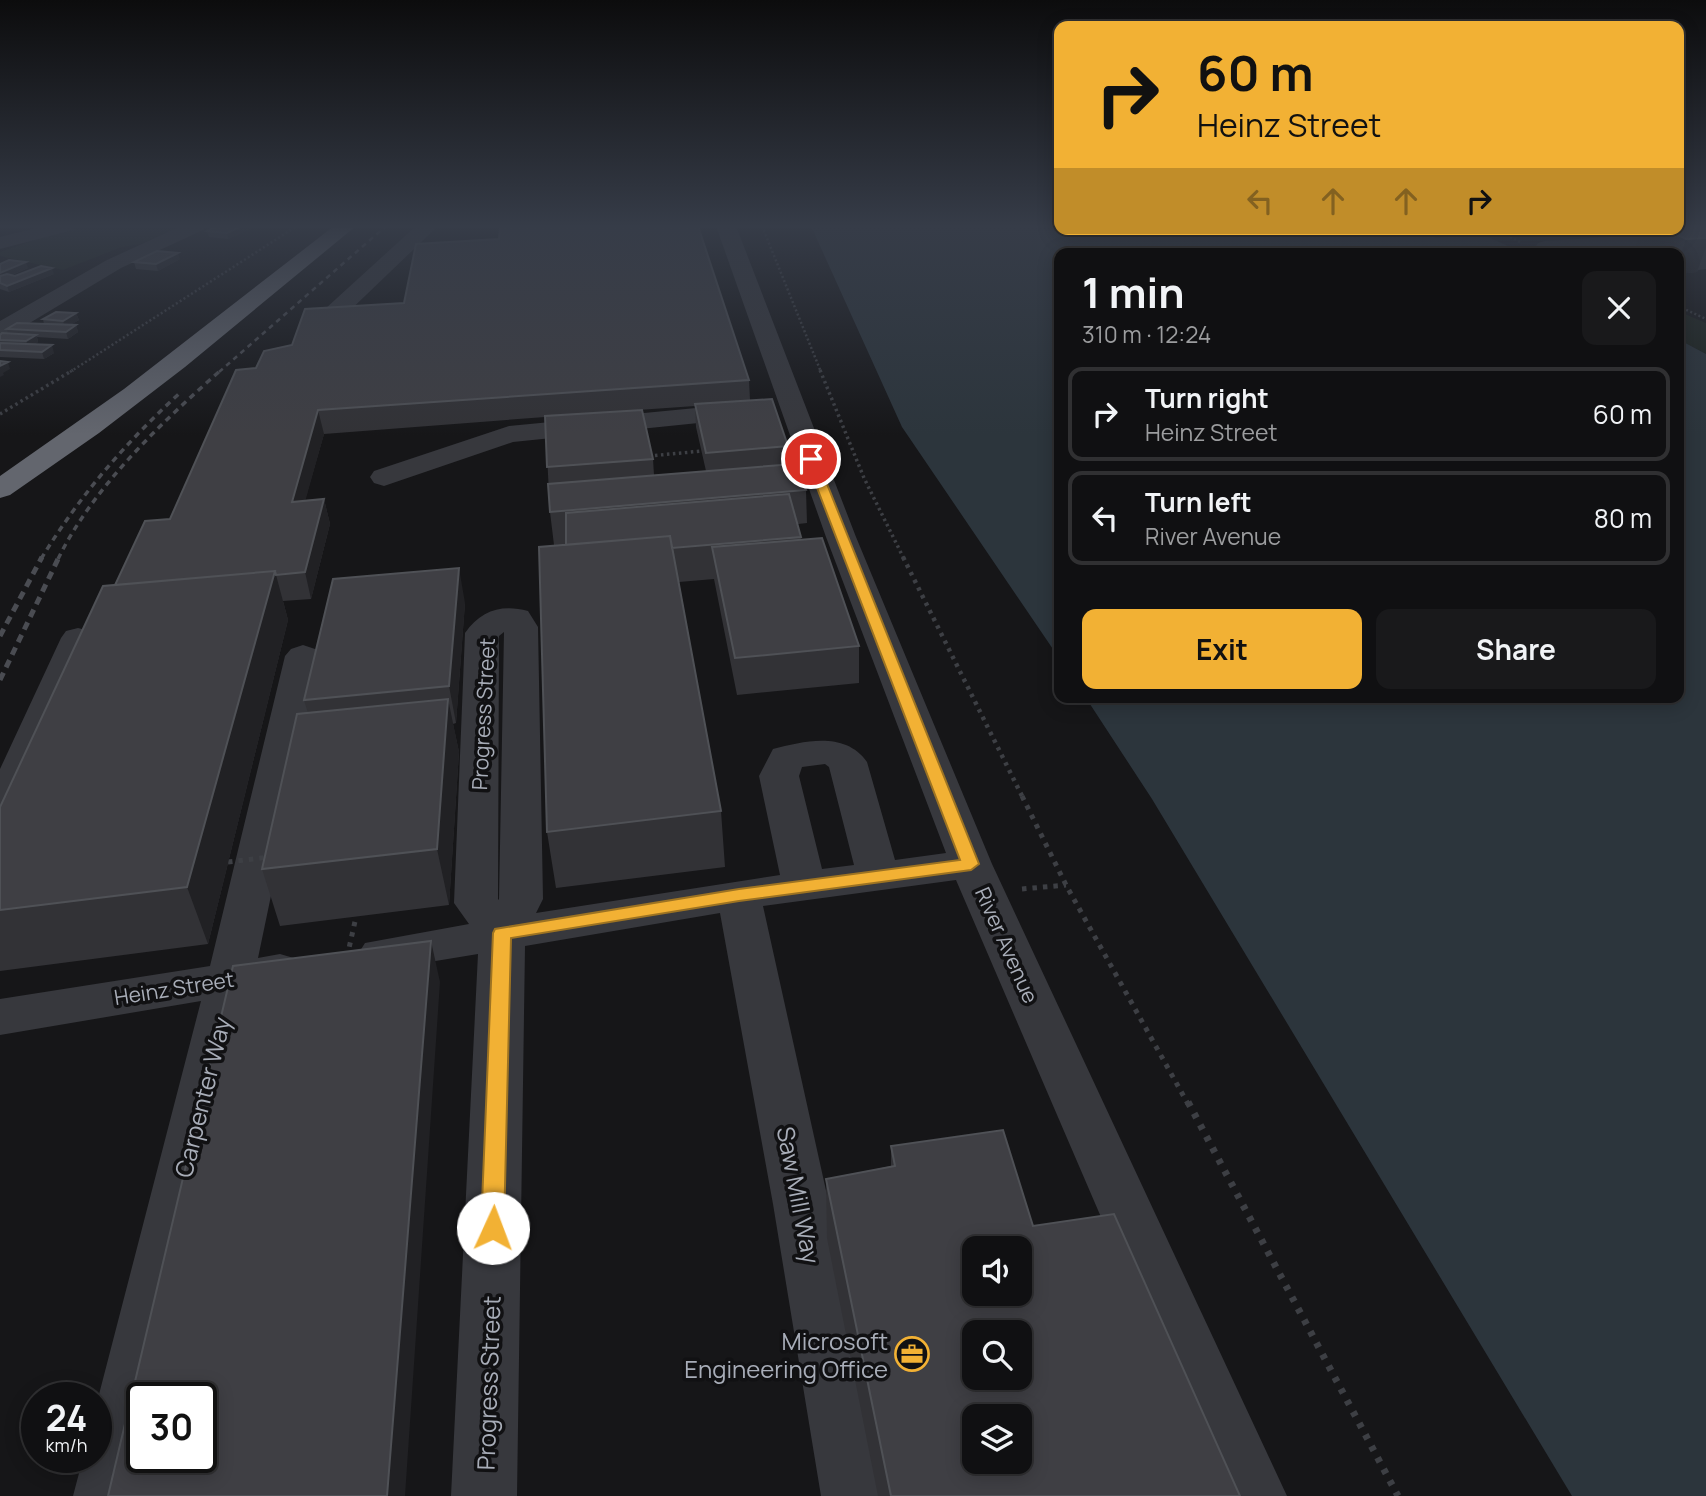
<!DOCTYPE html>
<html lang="en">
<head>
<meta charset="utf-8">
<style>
	:root { --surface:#101012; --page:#19191b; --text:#f1f3f6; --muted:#9c9d9f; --line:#303032; --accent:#f2b134 }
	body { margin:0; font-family:Manrope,sans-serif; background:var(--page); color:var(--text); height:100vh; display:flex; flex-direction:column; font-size:26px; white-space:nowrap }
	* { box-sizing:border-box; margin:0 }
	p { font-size:23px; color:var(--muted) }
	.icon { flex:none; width:38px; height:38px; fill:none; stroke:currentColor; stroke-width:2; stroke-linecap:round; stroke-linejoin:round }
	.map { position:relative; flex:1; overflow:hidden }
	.sheet { position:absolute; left:1054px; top:248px; width:630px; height:455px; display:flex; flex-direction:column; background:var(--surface); border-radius:14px; box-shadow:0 4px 18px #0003,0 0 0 2px var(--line) }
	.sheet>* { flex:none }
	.hud { position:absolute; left:1054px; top:21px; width:630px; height:214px; border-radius:14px; box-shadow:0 4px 18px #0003,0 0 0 2px var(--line); background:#f2b134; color:#111; overflow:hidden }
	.tools { position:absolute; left:962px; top:1236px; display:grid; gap:14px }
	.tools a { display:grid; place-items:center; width:70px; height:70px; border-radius:14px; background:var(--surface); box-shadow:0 4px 18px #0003,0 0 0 2px var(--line); font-size:35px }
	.speed { position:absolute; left:21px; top:1382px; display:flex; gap:14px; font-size:35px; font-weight:700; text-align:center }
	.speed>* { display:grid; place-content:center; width:91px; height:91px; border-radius:50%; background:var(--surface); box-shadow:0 4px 18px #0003,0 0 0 2px var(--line); line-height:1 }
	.speed small { font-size:18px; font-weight:400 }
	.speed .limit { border:4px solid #111; border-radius:10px; background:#fff; color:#111 }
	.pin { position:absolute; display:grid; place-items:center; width:60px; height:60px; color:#fff; margin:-30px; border:4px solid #fff; border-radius:50%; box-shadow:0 2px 7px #0007 }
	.me { position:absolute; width:77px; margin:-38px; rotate:2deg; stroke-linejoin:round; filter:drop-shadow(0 0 5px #0008) }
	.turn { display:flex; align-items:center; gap:24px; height:147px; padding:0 28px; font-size:32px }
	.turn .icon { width:91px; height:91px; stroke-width:2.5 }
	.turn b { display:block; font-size:49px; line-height:60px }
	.lanes { display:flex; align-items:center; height:66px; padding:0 28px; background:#0003; justify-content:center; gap:35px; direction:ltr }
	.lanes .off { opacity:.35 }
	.round { display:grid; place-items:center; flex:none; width:74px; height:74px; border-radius:14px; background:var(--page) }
	.overview { display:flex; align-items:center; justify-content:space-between; height:119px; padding:0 28px }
	h1 { font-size:42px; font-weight:700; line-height:52px }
	.action { display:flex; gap:14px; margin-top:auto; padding:14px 28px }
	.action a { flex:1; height:80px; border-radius:14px; background:var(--accent); color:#111; font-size:28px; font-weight:700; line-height:80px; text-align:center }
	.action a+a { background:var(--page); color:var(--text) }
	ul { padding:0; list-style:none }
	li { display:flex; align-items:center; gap:21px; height:94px; margin:0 14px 10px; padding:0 14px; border:4px solid var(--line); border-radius:14px }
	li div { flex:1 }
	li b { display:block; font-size:26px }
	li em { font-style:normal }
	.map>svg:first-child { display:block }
	.green { fill:#1c231d }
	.water { fill:#2c353c }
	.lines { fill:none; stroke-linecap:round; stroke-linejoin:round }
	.path-far4 { stroke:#3d3f44; stroke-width:2.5; stroke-dasharray:2 2.5; stroke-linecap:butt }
	.path-far3 { stroke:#3d3f44; stroke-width:3.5; stroke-dasharray:2.5 3.5; stroke-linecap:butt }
	.path-far2 { stroke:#3d3f44; stroke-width:4.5; stroke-dasharray:3.5 5; stroke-linecap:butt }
	.path-far1 { stroke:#3d3f44; stroke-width:5; stroke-dasharray:4.5 6; stroke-linecap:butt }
	.path { stroke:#3d3f44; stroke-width:7; stroke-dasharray:5 8; stroke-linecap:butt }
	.minor { fill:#37383d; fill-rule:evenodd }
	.highway { fill:#63666e; fill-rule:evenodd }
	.rail-far2 { stroke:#4a4c52; stroke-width:2.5; stroke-dasharray:5 4.5; stroke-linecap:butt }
	.rail-far1 { stroke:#4a4c52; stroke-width:3.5; stroke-dasharray:6 5; stroke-linecap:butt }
	.rail { stroke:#4a4c52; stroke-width:5; stroke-dasharray:8 6; stroke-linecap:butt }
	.path-bridge { stroke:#3d3f44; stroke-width:5; stroke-dasharray:4.5 6; stroke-linecap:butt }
	.wall { fill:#323236; fill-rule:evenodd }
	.shaded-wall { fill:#212124 }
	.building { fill:#3f3f44; stroke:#4f5156; stroke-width:2; fill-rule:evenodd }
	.route { fill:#f2b134; stroke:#9d7322; stroke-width:2 }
	.labels { text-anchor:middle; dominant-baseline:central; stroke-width:7; stroke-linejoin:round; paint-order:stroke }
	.street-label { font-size:21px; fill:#a8adb8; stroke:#111113 }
	.near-street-label { font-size:24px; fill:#a8adb8; stroke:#111113 }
	.near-poi-label { font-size:24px; fill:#a8adb8; stroke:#111113; text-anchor:end }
</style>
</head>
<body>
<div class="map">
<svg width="1706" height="1496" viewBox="0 0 1706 1496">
	<rect width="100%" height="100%" fill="#161618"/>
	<path class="green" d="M75,226h107l-41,18 -19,3 -59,23 -63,-14v-4z
		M1678,311l28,12v31l-28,-15z"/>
	<path class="water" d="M811,226l610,3 15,9 10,-1 -13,-8h37l56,25h-467v404l-157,-231z
		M1678,339l28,15v1142h-134l-420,-697 -66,-101h592z"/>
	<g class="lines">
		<path class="path-far4" d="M762,226l59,146
			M1416,229l15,9
			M1494,229l26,13
			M1678,306l28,13
			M70,372l227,-146"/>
		<path class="path-far3" d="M820,370l44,108 40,81
			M0,414l73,-44
			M649,456l53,-5"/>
		<path class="path-far2" d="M903,557l120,241"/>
		<path class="path-far1" d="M1022,796l44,89 122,219
			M1022,889l44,-4"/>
		<path class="path" d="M1188,1102l210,394"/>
		<path class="minor" d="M44,226h32l-3,4 -73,19v-12z
			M181,226h25l-3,4 -82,38 -113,68 -8,2v-17l107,-61z
			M416,226h22l-97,93h-16l-3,-5 3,-5z
			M716,226h20l120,311 136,327 295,632h-66l-265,-616 -193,26 66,298 58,292h-66l-48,-292 -53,-291 -195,33 -8,550h-66l27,-542 -97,16 -16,-5 -7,-11 7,-11 104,-19 -15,-21 11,-270c16,-23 37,-29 63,-22l10,16 5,272 -7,14 244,-38 -21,-99 14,-27c32,-8 72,-18 94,13l28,98 51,-7 -120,-316zM504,632l-5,267 -1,1 1,-264zM825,764l4,3 25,98 -32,4 -23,-93 3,-9z
			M1706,231v12l-161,10 -7,-2 -3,-4 3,-4 7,-2z
			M748,403l9,2 4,6 -4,6 -244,25 -129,44 -10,-3 -4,-6 4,-6 135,-45z
			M78,628l12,3 5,7 -75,175 -6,9 -14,4v-57l61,-131 5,-7z
			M303,645l12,4 6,7 -63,302 22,-4 17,5 6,12 -6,12 -46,10 -90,405h-19v60h6l-9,38h-66l10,-38h13v-52l105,-405 -201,34v-36l210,-33 75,-310 6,-7z"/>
		<path class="highway" d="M334,226h22l-171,141 -86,66 -89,62 -10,3v-22l124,-87z"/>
		<path class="rail-far2" d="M219,372l167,-146"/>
		<path class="rail-far1" d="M41,559c39,-64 86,-118 141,-168
			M58,559c35,-72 103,-136 163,-189"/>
		<path class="rail" d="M0,636l42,-79
			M0,680l59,-123"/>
		<path class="path-bridge" d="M228,862l41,-5
			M347,957l9,-40"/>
	</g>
	<path class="wall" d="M211,226h40l1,2 -24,11 -19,-2 -2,-6 5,-2z
		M1706,226v43l-8,1 -1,2 -19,2v-20l-44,-1 7,-24h37z
		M180,259l-22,12 -22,-2 -2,-7z
		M0,264l28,4 -16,7 3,1 39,-2 -45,18 -9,-3z
		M76,313l3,7 -9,5h6l2,7 -10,7 -31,-2 1,5 -4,3 20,8 -10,6 -44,-2v-22l8,-1 -1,-5 37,-5 -1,-5z
		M236,370l513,10 1,20 38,46 1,19 17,25 1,33 -9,1 3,16 58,106v37l-122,12 -23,-116 -35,3 42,229 4,56 -169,21 -9,-56 19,-288 -12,1 -4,-33 -5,-95 -221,17 -19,66 19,-1 6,25 -19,75 -28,2 5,19 -80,324 -208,27v-164l115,-222 55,-66zM695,406l1,21 10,44 -52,4 -1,-16 -15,-49z
		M465,603l-9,120 -3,1 6,28 -10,153 -169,21 -18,-57 46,-156 -4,-13z
		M891,1146l142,80 207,270h-362l-51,-258 -1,-59 65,-13z"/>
	<path class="shaded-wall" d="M242,226h9l1,2 -24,11 -1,-6z
		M1706,238v9l-9,25 -19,2v-11l8,-24z
		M178,253l2,6 -22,12 -2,-7z
		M26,262l2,6 -26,11 -2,-6z
		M52,268l2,6 -45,18 -2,-6z
		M76,313l3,7 -14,8 -2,-7z
		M76,325l2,7 -10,7 -2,-7z
		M36,335l2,7 -9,6 -3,-7z
		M52,345l2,8 -10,6 -2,-7z
		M8,362l2,7 -7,4 1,2 -4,2v-11z
		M318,410l6,24 -26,93 -6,-25z
		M324,499l6,25 -19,75 -6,-27z
		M459,568l6,35 -9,120 -7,-37z
		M275,571l13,49 -80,324 -21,-57z
		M448,699l11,53 -10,153 -12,-56z
		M431,941l9,41 -35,514h-18z"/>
	<path class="building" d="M218,226h24l-15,7 -20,-2z
		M500,226h198l51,154 -431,30 -26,92 32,-3 -19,73 -29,3 -1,-4 -160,14 30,-64 25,-2 66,-149 20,-2 8,-17 28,-6 13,-36 99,-6 12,-59 83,-5z
		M1678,226h28v12l-20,1 -20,-10h12z
		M157,251l21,2 -22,11 -22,-2z
		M9,260l17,2 -26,11v-9z
		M41,266l11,2 -45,18 -7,-3v-7l7,-2 8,2z
		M56,312l20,1 -13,8 -20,-2z
		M17,323l59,2 -10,7 -59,-3z
		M2,333l34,2 -10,6 -26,-1v-5z
		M0,343l52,2 -10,7 -42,-2z
		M0,361l8,1 -8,4z
		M772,399l16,47 -82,7 -11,-49z
		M642,410l11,49 -106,8 -2,-51z
		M794,464l12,26 -256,22 -2,-28z
		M789,494l12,43 -129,11 -2,-12 -104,9v-32z
		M670,536l51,275 -174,21 -8,-285z
		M822,538l37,108 -124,12 -23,-111z
		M459,568l-10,118 -145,14 29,-121z
		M275,571l-88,316 -187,23v-103l103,-221z
		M448,699l-11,150 -175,20 35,-155z
		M431,941l-44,555h-279l125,-530zM142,1398h59v60h-59z
		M1003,1130l30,96 81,-12 126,282h-349l-65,-317 69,-13 -4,-20zM975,1248h45v45h-45zM975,1332h45v45h-45zM975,1416h45v45h-45z"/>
	<linearGradient id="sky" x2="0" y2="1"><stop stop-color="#0c0c0d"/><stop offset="0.52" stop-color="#363c48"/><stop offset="1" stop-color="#363c48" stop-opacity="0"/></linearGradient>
	<rect width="1706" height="435" fill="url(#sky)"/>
	<path class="route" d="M811,455l6,4 162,405 -8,6 -232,31 -228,37 -7,290 -3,7 -8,3 -9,-3 -3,-7 12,-295 2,-4 244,-40 221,-29 -154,-401z"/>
	<defs>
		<g id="office-ring" transform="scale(1.75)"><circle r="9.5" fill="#111113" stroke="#f2b134" stroke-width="1.5"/><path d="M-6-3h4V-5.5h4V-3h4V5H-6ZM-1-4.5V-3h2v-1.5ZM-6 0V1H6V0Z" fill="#f2b134"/></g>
	</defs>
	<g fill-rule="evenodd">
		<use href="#office-ring" x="912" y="1354"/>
	</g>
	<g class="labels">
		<g class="street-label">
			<text transform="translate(483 714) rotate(-87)">Progress Street</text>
			<text transform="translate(1007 945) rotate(66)">River Avenue</text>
			<text transform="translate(174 988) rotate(-9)">Heinz Street</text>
		</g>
		<g class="near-street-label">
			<text transform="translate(202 1097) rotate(-76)">Carpenter Way</text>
			<text transform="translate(799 1195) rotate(79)">Saw Mill Way</text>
			<text transform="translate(488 1383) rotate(-88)">Progress Street</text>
		</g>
		<g class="near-poi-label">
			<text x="888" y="1340">Microsoft<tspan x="888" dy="28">Engineering Office</tspan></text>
		</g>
	</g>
</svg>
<div class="tools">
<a><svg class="icon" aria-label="sound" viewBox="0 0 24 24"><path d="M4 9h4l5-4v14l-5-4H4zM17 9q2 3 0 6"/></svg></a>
<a><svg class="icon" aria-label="search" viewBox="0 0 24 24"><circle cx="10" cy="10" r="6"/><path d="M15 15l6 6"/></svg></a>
<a><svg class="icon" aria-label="layers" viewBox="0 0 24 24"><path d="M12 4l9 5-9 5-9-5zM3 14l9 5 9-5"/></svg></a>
</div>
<div class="speed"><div>24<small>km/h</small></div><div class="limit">30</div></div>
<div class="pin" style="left:811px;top:459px;background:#d93025"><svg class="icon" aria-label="arrive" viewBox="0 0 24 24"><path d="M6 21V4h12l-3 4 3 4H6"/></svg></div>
<svg class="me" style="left:493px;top:1228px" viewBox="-20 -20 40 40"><circle r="19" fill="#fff"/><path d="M0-13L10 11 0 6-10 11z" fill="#f2b134"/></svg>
<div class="hud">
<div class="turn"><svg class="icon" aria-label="right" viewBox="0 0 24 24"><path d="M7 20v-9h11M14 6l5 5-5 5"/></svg><div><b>60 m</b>Heinz Street</div></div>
<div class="lanes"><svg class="icon off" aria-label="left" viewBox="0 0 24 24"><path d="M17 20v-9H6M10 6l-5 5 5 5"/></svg><svg class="icon off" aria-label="ahead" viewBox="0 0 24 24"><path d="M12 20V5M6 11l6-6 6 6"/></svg><svg class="icon off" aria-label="ahead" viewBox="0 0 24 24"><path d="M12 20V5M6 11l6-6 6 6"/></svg><svg class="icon" aria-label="right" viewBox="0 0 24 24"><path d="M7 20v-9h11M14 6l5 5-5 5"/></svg></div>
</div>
<section class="sheet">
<div class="overview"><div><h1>1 min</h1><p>310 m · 12:24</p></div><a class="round"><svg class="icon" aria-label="close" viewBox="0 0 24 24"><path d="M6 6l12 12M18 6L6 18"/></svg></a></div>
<ul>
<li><svg class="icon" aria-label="right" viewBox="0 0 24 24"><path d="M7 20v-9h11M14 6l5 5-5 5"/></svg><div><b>Turn right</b><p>Heinz Street</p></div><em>60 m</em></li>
<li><svg class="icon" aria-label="left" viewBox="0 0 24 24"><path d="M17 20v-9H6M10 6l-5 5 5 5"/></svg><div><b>Turn left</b><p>River Avenue</p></div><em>80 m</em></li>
</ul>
<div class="action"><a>Exit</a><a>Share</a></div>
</section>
</div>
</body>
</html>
